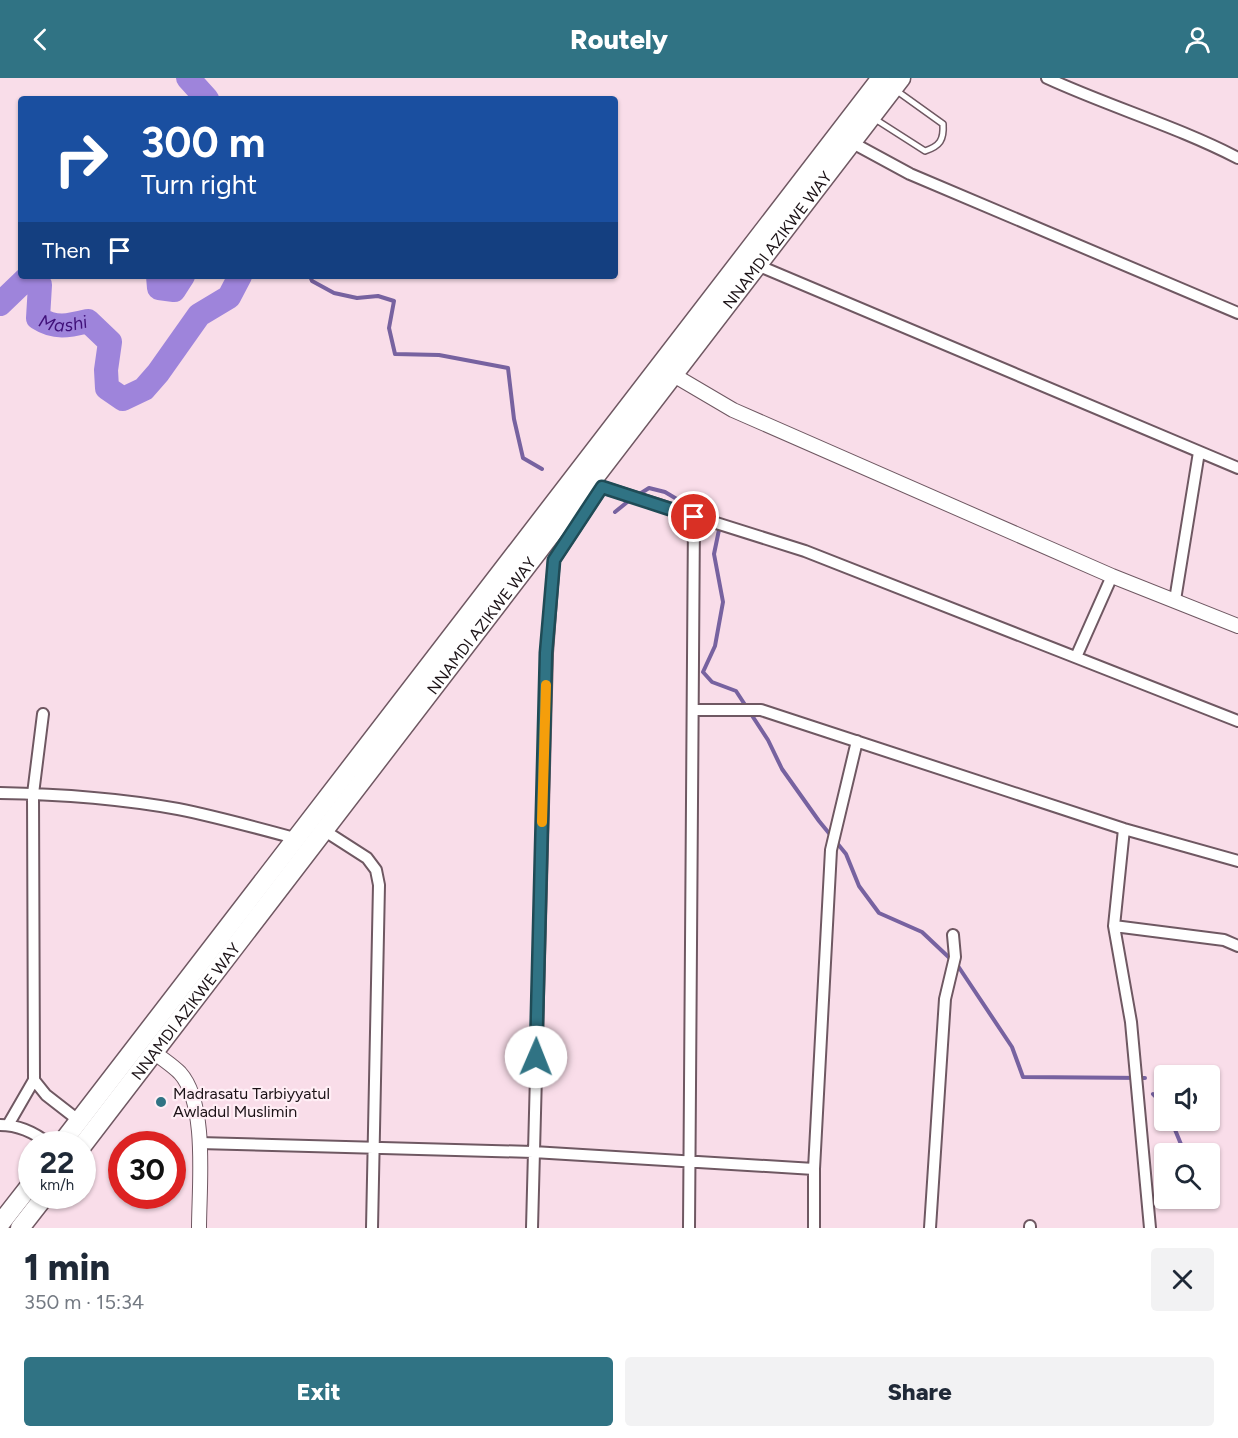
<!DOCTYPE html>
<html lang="en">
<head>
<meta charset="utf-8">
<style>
	:root { --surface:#fff; --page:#f2f2f3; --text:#1f2937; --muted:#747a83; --accent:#307384 }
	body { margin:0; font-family:Figtree,sans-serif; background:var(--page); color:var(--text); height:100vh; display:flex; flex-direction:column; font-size:22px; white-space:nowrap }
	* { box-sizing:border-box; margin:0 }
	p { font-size:20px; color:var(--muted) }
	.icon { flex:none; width:33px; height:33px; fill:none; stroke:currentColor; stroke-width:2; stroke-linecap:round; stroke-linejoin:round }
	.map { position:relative; height:1150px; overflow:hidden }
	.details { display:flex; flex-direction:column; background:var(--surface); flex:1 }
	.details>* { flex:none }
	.guide { position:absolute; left:18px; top:18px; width:600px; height:183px; border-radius:6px; box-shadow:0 2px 4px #0004; background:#1a4fa0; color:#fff; overflow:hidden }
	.buttons { position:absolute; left:1154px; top:987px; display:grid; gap:12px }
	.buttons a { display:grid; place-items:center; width:66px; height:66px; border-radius:6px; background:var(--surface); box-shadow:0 2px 4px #0004; font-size:30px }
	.speed { position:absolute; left:18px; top:1053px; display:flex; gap:12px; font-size:30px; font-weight:700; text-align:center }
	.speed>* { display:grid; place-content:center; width:78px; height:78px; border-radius:50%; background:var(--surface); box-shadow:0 2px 4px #0004; line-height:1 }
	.speed small { font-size:15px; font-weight:400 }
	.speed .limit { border:9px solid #d22; background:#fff; color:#111 }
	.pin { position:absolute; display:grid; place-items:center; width:51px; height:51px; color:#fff; margin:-26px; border:3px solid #fff; border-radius:50%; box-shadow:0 2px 6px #0007 }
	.me { position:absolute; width:66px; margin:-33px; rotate:1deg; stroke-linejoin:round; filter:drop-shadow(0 0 4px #0008) }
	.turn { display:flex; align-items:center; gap:21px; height:126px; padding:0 24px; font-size:27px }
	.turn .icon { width:78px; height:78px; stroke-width:2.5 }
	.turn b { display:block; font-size:42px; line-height:51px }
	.then { display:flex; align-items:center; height:57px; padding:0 24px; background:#0003; gap:12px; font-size:22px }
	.round { display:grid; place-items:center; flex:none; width:63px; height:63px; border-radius:6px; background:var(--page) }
	.head { display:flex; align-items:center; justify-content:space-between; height:102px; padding:0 24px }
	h1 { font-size:36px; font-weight:800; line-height:45px }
	.primary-button { display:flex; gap:12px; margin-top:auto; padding:12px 24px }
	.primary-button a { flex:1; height:69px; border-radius:6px; background:var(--accent); color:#fff; font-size:24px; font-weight:800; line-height:69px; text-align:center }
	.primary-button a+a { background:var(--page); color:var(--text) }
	header { display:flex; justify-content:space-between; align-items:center; height:78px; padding:0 24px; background:var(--accent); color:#fff; font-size:27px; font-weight:800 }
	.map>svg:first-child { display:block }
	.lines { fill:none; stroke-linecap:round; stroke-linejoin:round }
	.stream { stroke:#7762a0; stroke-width:4 }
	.river { stroke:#9e84db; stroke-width:24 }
	.service-casing { stroke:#6f5862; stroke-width:8 }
	.minor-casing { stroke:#6f5862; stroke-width:14 }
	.tertiary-casing { stroke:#6f5862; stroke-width:16 }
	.trunk-casing { stroke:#6f5862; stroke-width:21 }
	.service { stroke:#fff; stroke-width:5 }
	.minor { stroke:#fff; stroke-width:10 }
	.tertiary { stroke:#fff; stroke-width:14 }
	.trunk { stroke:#fff; stroke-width:18 }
	.route-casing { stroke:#1f4b56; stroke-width:15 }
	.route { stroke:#307384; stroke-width:10 }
	.slow { stroke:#f59e0b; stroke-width:10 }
	.poi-dot { fill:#307384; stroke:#ffeef5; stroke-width:2 }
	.labels { text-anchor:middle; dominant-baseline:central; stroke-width:4.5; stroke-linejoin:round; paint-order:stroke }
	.street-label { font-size:16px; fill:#1c1317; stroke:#ffeef5 }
	.poi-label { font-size:16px; fill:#1c1317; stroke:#ffeef5; text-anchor:start }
	.water-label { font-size:18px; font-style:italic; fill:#401079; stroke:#ffeef5 }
</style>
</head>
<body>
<header><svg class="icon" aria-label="back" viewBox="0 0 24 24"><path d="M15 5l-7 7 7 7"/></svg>Routely<svg class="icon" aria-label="person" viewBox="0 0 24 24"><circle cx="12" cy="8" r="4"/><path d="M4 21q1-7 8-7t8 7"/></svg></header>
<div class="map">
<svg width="1238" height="1150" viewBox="0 0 1238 1150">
	<rect width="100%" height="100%" fill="#f9dde9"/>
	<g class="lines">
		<path class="stream" d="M310,198l2,5 22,12 23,5 21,-2 16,5 -5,27 6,26 44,1 69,13 6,51 9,39 19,11
			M638,417l11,-7 16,4 37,22
			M615,434l16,-13
			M720,447l-6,29 9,48 -8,44 -12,26 9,10 24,9 32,49 14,29 37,52 27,33 13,32 20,27 43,19 36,34 54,81 11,30 122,1
			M1153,1016l11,11
			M1171,1042l14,34"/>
		<g class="river">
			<path d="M188,0l19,21"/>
			<path d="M158,198l1,12 15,2 9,-14"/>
			<path id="s1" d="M0,226l26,-25 14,6 -2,33c17,11 30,8 50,3l22,21 -4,28 1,18 16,11 21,-10 14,-16 41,-58 30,-18 11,-21"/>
		</g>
		<g class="service-casing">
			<path id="service" d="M875,41l50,32c15,-5 19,-11 18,-27l-46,-33"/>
		</g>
		<g class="minor-casing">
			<path id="minor" d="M1047,0c63,29 129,48 191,80
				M851,64l59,32 328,139
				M757,187l481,203
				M1175,522l24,-148
				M1076,579l36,-81
				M694,632h67l363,119 114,32
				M43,636l-10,80 1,286 12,15 36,28
				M0,715c57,1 122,6 178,16 40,8 80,19 120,30
				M1124,751l-10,97 17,96 19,206
				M325,753l42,27 9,12 3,15 -7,343
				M1114,848l110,14 14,6
				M0,1047c19,0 34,7 49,19
				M8,1047l26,-45
				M199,1065l334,9 281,17
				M532,1150l15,-575 7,-93 48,-73 203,64 433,170
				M689,1150l5,-711
				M814,1150v-59l17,-319 26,-109
				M930,1150l15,-229 10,-42 -2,-22
				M1030,1150v-2"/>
		</g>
		<g class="tertiary-casing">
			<path id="tertiary" d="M665,292l68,40 379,166 126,50
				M154,974c8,7 18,13 26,21 28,31 19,114 19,155"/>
		</g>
		<g class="trunk-casing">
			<g id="trunk">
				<path d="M61,1066l820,-1066"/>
				<path id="s2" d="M82,1068l819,-1068"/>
				<path d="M0,1146l32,-41"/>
				<path d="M20,1150l25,-32"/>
			</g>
		</g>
		<use href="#service" class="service"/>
		<use href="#minor" class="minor"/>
		<use href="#tertiary" class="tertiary"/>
		<use href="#trunk" class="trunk"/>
	</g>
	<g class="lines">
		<g class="route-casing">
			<path id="route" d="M536,979l10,-404 8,-93 48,-73 92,30"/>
		</g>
		<use href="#route" class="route"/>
		<path class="slow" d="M542,744l4,-137"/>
	</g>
	<circle class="poi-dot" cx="161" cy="1024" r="6"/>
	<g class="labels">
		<g class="street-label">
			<text stroke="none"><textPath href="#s2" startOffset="1142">NNAMDI AZIKWE WAY</textPath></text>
			<text stroke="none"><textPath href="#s2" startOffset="656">NNAMDI AZIKWE WAY</textPath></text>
			<text stroke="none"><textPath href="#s2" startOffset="170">NNAMDI AZIKWE WAY</textPath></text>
		</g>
		<g class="poi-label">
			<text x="173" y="1015">Madrasatu Tarbiyyatul<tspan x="173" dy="18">Awladul Muslimin</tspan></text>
		</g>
		<g class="water-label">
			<text stroke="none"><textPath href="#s1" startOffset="111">Mashi</textPath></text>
		</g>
	</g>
</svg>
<div class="buttons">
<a><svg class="icon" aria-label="sound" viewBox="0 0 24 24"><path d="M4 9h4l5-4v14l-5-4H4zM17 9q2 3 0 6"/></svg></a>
<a><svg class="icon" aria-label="search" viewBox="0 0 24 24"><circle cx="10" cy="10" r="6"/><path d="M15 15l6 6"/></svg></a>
</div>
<div class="speed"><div>22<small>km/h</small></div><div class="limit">30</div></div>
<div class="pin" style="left:694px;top:439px;background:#d93025"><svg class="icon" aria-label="arrive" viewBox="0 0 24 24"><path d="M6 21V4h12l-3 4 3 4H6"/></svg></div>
<svg class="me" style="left:536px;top:979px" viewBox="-20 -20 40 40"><circle r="19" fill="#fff"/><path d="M0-13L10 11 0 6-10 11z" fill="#307384"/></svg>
<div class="guide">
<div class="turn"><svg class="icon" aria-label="right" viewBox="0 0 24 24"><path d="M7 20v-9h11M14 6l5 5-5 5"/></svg><div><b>300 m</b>Turn right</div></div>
<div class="then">Then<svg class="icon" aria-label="arrive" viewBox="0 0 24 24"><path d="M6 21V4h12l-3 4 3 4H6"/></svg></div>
</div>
</div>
<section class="details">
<div class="head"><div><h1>1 min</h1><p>350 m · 15:34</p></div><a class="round"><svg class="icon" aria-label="close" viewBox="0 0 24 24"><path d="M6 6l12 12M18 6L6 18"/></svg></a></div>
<div class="primary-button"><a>Exit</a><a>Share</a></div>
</section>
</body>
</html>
